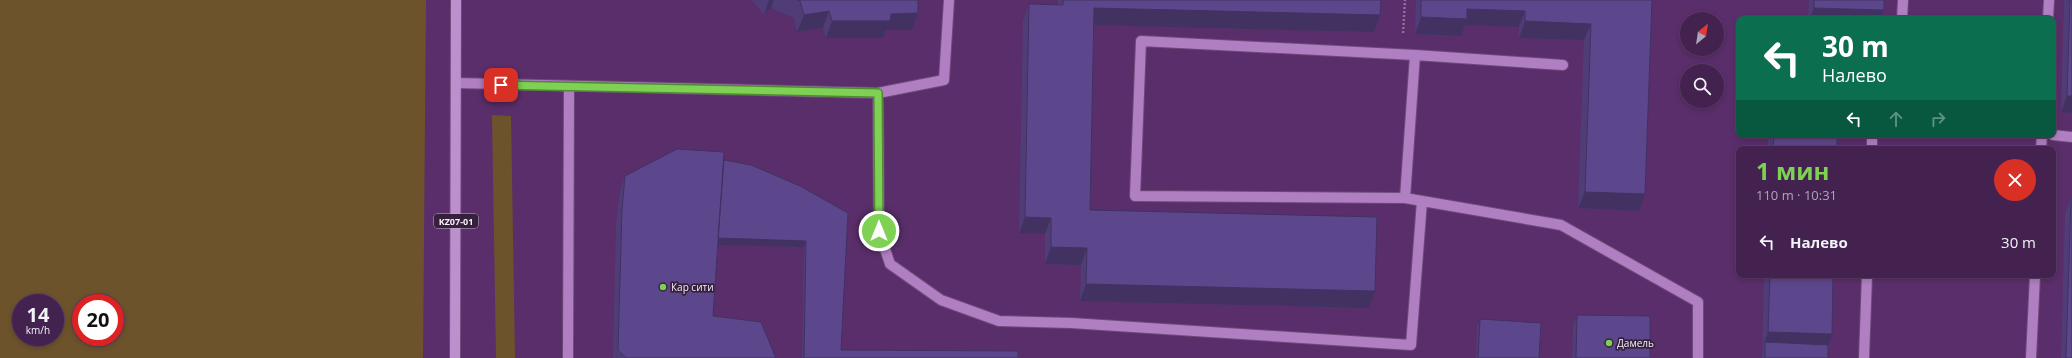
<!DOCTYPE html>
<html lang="ru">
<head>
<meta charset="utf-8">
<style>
	:root { --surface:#442250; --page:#4b2a57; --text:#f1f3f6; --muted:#afa4b7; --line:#5c3f67; --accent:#7ed153 }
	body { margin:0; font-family:"Open Sans",sans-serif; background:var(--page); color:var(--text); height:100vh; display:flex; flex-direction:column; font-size:15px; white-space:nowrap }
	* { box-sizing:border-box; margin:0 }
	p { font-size:13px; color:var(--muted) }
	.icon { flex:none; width:22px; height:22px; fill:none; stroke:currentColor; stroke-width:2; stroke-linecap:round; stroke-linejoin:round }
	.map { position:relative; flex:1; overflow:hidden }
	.panel { position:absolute; left:1736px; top:146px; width:320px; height:132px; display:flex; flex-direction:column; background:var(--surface); border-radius:8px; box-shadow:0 2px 6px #0003,0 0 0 1px var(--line) }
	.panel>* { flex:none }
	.banner { position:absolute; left:1736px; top:16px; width:320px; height:122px; border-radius:8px; box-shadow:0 2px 6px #0003,0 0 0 1px var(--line); background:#0b6e4f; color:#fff; overflow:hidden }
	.needle { width:26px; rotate:30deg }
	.fabs { position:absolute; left:1680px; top:12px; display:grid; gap:8px }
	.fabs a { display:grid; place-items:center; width:44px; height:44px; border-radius:50%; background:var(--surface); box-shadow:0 2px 6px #0003,0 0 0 1px var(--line); font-size:20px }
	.speed { position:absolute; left:12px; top:294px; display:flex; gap:8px; font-size:20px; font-weight:700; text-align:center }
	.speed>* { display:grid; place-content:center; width:52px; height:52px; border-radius:50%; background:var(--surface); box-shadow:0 2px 6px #0003,0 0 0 1px var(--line); line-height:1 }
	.speed small { font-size:10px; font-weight:400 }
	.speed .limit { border:6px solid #d22; background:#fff; color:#111 }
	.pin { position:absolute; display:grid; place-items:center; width:34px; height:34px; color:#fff; margin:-17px; border-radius:8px; box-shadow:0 2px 6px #0006 }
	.me { position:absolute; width:44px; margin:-22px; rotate:0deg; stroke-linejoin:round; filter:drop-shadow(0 0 3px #0008) }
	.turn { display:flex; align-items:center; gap:14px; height:84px; padding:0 20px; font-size:18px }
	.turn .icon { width:52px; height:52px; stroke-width:2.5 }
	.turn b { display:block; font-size:28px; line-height:34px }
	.lanes { display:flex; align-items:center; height:38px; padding:0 20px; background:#0003; justify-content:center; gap:20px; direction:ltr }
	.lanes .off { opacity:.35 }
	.round { display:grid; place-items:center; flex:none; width:42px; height:42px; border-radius:21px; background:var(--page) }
	.overview { display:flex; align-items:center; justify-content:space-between; height:68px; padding:0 20px }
	h1 { font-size:24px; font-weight:700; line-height:30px; color:var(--accent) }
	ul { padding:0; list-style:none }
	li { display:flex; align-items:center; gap:12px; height:56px; padding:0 20px }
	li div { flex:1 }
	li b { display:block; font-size:15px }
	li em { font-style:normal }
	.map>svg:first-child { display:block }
	.green { fill:#6d532c; fill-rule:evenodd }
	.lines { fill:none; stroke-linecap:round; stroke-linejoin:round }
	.service-casing { stroke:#6e4a7a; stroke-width:12 }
	.primary-casing { stroke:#6e4a7a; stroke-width:12 }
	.path { stroke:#91709c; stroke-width:2.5; stroke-dasharray:2 2; stroke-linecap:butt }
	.service { stroke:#b07fc2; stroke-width:10 }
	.primary { stroke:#bd90cd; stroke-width:10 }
	.wall { fill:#503d78 }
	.shaded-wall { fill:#413262 }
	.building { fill:#5d478c; stroke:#413262 }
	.route-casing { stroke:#528836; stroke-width:10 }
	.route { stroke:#7ed153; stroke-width:7 }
	.poi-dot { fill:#7ed153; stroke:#35213c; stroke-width:1.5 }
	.labels { text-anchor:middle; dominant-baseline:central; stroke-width:3.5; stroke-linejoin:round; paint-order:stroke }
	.shield { fill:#35213c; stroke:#beb0c2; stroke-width:1 }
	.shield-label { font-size:9px; font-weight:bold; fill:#f8eefc }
	.poi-label { font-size:10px; fill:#f8eefc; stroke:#35213c; text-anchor:start }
</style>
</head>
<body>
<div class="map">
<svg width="2072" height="358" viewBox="0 0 2072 358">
	<rect width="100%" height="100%" fill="#5a2e6a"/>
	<path class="green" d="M0,0h426l-3,358h-423zM21,303h34v34h-34zM81,303h34v34h-34z
		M492,115l19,1 4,242h-19z"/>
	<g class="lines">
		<g class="service-casing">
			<path id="service" d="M1902,19l1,-19
				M2048,19l1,-19
				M1415,55l-274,-14 -6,155 270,2 10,-143 148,10
				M456,83l422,10 66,-13 5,-80
				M878,93l1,138 11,33 51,36 58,21 72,2 340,22 11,-144
				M2053,135l19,2
				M1872,149v-14
				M2041,149l1,-14
				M1405,198l156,27 137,77v56
				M568,358l1,-272
				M1864,358l3,-83
				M2031,358l4,-83"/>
		</g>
		<g class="primary-casing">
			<path id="primary" d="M455,358l1,-358"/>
		</g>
		<path class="path" d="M1403,33l2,-33"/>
		<use href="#service" class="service"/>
		<use href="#primary" class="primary"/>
	</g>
	<path class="wall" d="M752,0h166v13l-6,17h-26l-3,8h-57l-3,-10 -26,4 -3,-14 -23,-10 -7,7z
		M1058,0h323l-7,32 -280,-7 -4,185 285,81 -6,17 -289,-7 1,-36 -36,-1v-30l-26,-1 4,-212 6,-17 29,1z
		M1416,0h236l-7,194 -6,17 -61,-3 6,-168 -65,-2v-11l-54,-2 -4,11 -46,-2z
		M1809,0h75v10l-4,9h-72z
		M2064,0h8v113l-11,-1z
		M1768,135h69v14h-69z
		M724,160l76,26 41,164 177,8h-216l2,-111 -86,-2 -5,71 63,42h-163l3,-134 4,-33 5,-15z
		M2071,197l1,161h-11l4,-144z
		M1764,275h69l-5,70v13h-66z
		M1577,315l73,43h-78l1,-32z
		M1480,319l59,39h-63l1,-32z"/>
	<path class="shaded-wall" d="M769,0h5l-3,8 -7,7z
		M1094,8l286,7 -6,17 -286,-7z
		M1814,8l70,2 -4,9h-70z
		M1467,9l58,2 -6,16 -54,-2 -4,11 -46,-2 6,-17z
		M829,11l-6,17 -26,4 7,-17z
		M918,13l-6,17h-26l-3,8h-57l6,-17 59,-7z
		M1525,21l66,3 -7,16 -65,-2z
		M2067,96h5v17l-11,-1z
		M1585,192l60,2 -6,17 -61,-3z
		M1025,217l26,1 -6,16 -26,-1z
		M716,238l90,3 -2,6 -90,-2z
		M1051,247l36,1 -6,17 -36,-1z
		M1086,284l289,7 -6,17 -289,-7z
		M1768,332l64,2 -6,17 -61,-9 -3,7z"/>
	<path class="building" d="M797,0h121v13l-27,1 -1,7h-58l-3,-10 -25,4 -4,-14z
		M1063,0h318l-1,15 -286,-7 -4,202 287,7 -2,74 -289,-7 1,-36 -36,-1v-29l-26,-1 4,-213 34,1z
		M1421,0h231l-7,194 -60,-2 6,-168 -66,-3v-10l-58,-2v10l-46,-2z
		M1814,0h70v10l-70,-2z
		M2070,0h2v96h-5z
		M1774,135h63v14h-64z
		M677,149l47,3 -11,164 48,6 15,36h-150l-8,-8 4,-140 3,-34z
		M724,160l27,5 49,21 48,27 -7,137 177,1v7h-214l2,-117 -88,-3z
		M2071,197h1v161h-6z
		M1770,275h63l-1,59 -64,-2z
		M1577,315l73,1v42h-74z
		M1480,319l61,4 -2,35h-61z
		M1765,342l63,3v13h-63z"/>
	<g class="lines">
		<g class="route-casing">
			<path id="route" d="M501,85l377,8 1,138"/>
		</g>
		<use href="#route" class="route"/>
	</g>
	<g class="poi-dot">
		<circle cx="663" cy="287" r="4"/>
		<circle cx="1609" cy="343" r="4"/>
	</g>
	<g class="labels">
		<rect class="shield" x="434" y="214" width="44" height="14" rx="3"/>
		<g class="shield-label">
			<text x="456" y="221">KZ07-01</text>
		</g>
		<g class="poi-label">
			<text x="671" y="287">Кар сити</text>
			<text x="1617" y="343">Дамель</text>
		</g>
	</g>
</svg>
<div class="fabs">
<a><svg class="needle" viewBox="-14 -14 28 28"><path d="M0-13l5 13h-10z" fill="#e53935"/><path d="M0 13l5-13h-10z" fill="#afa4b7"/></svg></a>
<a><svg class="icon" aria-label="search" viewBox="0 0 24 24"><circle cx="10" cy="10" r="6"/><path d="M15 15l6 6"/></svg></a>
</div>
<div class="speed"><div>14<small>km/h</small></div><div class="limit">20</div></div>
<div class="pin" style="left:501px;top:85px;background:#d93025"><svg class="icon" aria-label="arrive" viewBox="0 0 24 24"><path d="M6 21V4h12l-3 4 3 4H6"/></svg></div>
<svg class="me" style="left:879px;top:231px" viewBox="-20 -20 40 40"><circle r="17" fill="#7ed153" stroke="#fff" stroke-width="3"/><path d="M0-11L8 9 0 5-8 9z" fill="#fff"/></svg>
<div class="banner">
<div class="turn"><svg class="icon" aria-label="left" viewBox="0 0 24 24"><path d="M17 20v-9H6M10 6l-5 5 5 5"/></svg><div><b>30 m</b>Налево</div></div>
<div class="lanes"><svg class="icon" aria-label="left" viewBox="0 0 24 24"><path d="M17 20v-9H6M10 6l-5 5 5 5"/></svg><svg class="icon off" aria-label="ahead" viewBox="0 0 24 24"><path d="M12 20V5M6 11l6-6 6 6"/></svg><svg class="icon off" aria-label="right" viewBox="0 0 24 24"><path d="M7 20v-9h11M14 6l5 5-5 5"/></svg></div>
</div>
<section class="panel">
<div class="overview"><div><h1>1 мин</h1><p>110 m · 10:31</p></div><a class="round" style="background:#d93025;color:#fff"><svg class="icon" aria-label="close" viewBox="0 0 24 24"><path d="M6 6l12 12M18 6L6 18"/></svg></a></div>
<ul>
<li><svg class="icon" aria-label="left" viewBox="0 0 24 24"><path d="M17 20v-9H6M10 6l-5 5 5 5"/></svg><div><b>Налево</b></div><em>30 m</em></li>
</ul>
</section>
</div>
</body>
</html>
